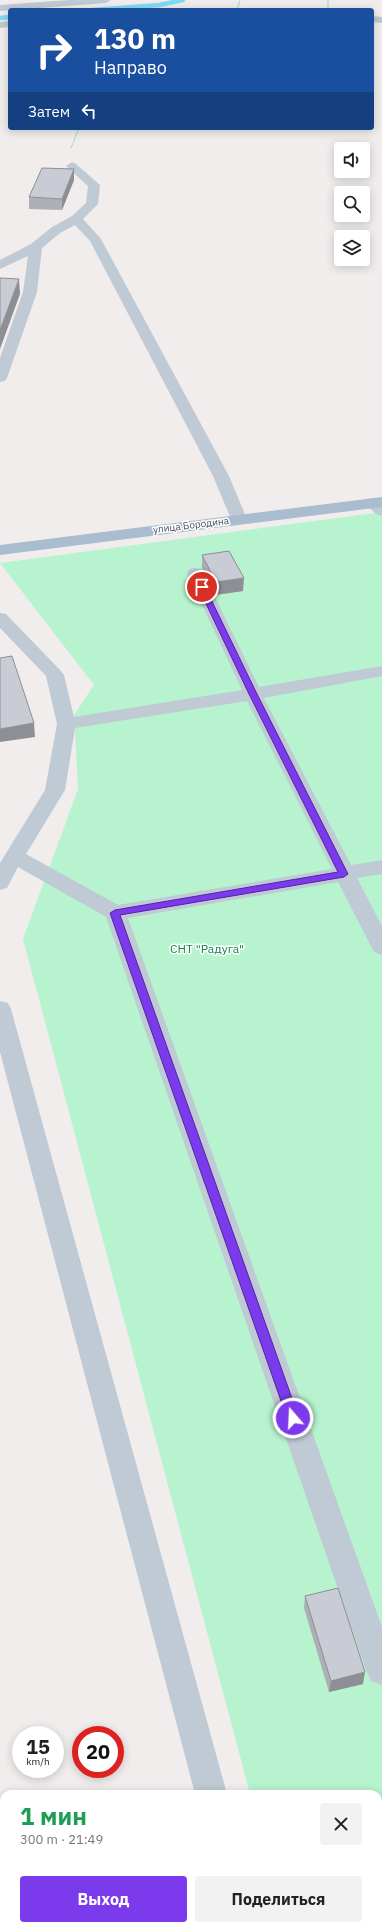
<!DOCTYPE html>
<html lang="ru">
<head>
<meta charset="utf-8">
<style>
	:root { --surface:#fff; --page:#f2f2f2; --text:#222; --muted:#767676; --accent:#7c3aed }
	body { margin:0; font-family:"IBM Plex Sans",sans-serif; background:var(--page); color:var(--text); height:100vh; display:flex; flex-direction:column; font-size:15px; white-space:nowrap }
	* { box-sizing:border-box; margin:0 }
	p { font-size:13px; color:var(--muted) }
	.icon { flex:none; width:22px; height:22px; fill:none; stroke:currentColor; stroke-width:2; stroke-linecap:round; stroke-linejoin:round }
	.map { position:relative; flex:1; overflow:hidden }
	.details { position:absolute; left:0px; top:1790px; width:382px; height:140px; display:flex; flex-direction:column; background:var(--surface); border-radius:12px 12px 0 0; box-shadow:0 2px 10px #0003 }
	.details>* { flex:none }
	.top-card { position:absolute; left:8px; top:8px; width:366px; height:122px; border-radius:4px; box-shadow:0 2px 10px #0003; background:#1a4fa0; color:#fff; overflow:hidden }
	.tools { position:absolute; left:334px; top:142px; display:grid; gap:8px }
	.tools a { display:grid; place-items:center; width:36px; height:36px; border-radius:4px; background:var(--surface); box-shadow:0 2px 10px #0003; font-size:20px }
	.speed { position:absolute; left:12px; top:1726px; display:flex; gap:8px; font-size:20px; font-weight:700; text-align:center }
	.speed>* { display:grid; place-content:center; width:52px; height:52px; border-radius:50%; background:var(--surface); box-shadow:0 2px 10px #0003; line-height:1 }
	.speed small { font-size:10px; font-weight:400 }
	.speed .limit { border:6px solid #d22; background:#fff; color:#111 }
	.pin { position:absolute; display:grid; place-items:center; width:34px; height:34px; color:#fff; margin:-17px; border:2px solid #fff; border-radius:50%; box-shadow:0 1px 4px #0007 }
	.me { position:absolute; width:44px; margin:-22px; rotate:341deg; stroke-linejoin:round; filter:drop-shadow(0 0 3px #0008) }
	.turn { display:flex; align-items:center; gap:14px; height:84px; padding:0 20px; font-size:18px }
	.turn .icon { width:52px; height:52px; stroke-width:2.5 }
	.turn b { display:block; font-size:28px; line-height:34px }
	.then { display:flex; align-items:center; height:38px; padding:0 20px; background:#0003; gap:8px; font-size:15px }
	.round { display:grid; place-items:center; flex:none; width:42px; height:42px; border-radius:4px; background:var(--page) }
	.summary { display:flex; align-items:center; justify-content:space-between; height:68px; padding:0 20px }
	h1 { font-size:24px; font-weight:700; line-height:30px; color:#1e9e55 }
	.cta { display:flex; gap:8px; margin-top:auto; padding:8px 20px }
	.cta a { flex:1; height:46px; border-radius:4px; background:var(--accent); color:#fff; font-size:16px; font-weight:700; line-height:46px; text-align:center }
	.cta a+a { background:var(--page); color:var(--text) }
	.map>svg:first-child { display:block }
	.green { fill:#b7f3cf }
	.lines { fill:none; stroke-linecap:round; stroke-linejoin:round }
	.stream { stroke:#7fdbf5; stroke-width:4.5 }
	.path { stroke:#6bd5a2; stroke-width:1; stroke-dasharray:1.5 1; stroke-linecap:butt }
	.minor { fill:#bfcad5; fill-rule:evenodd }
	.major { fill:#aabdd0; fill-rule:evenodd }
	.wall { fill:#adafb6 }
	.shaded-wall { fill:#8d8f94 }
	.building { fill:#c9ccd4; stroke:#8d8f94 }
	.route { fill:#7c3aed; stroke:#51269a }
	.labels { text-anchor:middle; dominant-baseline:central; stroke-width:3; stroke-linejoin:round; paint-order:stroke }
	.far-street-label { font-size:10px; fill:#44515d; stroke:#fff }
	.park-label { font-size:12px; fill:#0d864b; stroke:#fff }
</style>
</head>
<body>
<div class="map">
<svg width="382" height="1930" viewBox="0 0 382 1930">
	<rect width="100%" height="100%" fill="#f1eded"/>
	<path class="green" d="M382,512v1418h-96l-1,-4h93v-132h-128l-227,-855 55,-150 -4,-74 20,-30 -94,-122z"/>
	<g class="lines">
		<path class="stream" d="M93,10l66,-5 24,-5
			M0,18l10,-1"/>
		<path class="path" d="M328,0v10
			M237,10l3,-10
			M71,148l8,-20"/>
		<path class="minor" d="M68,0h43l-5,3 -106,8v-6z
			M372,16l10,1v6l-10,-1z
			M10,21v6l-10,1v-6z
			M72,162l4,2 24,21 -2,19 -15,15 18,20 128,237 18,43 -2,3 -6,2 -6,-2 -2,-3 -18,-43 -123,-235 -15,-16 -15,8 -18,15 -5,44 -30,86 -2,3 -5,1v-24l23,-66 5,-36 -28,13v-9l31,-16 21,-17 20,-11 14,-13 2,-17 -22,-20z
			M372,498l10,5v13l-6,-2 -12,-11 2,-3z
			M195,568l6,1 2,4 56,114 123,-21v10l-118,22 87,167 31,-5v14l-25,4 25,48v29l-8,-3 -36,-70 -210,36 254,709v58l-11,-4 -5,-11 -260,-753 -88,-50 -11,21 -7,2v-27l45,-73 12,-66 -11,-48 -46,-48v-15l6,1 55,57 3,4 10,42 168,-27 -55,-117 2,-4zM247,701l85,168 -214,36 -92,-51 39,-64 10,-62z
			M0,1001l8,2 3,6 216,785h-32l-195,-742z
			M382,1898v32h-11l-5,-3 -1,3h-45l1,-4h57v-27z
			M229,1926h35l1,4h-35z"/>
		<path class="major" d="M382,497v10l-382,48v-10z"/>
	</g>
	<path class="wall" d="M74,180l-12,30 -33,-1v-12z
		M202,555l41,36 -28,4 -13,-27z
		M305,1596l58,88 -34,8 -25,-84z"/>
	<path class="shaded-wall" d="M74,169v11l-12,30v-11z
		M19,279l1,15 -20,55v-19z
		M244,578l-1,13 -28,4 1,-13z
		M34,723l1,14 -35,5v-13z
		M365,1672l-2,12 -34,8 2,-11z"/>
	<path class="building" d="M42,168l32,1 -12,30 -33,-2z
		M0,278l19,1 -19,51z
		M229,551l15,27 -28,4 -14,-27z
		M12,656l22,67 -34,6v-71z
		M338,1588l27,84 -34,9 -26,-85z"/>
	<path class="route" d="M199,585l6,2 52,107 91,180 -4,3 -224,38 179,503 -2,4 -4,1 -4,-1 -2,-4 -177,-505 5,-3 223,-38 -89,-178 -51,-107z"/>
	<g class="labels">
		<g class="far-street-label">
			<text transform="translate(191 525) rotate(-7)">улица Бородина</text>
		</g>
		<g class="park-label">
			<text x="207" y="948">СНТ "Радуга"</text>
		</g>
	</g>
</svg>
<div class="tools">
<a><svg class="icon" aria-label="sound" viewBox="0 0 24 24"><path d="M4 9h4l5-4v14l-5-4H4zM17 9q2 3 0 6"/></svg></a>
<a><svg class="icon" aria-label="search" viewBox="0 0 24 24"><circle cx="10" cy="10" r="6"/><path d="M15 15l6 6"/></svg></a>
<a><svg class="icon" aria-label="layers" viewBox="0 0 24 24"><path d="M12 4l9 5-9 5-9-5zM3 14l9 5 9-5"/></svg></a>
</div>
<div class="speed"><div>15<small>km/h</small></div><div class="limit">20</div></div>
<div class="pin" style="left:202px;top:587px;background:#d93025"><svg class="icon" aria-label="arrive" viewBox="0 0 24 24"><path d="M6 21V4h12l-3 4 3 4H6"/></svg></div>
<svg class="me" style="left:293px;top:1418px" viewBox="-20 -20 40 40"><circle r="17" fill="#7c3aed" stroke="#fff" stroke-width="3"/><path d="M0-11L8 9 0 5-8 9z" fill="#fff"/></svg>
<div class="top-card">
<div class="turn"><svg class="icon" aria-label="right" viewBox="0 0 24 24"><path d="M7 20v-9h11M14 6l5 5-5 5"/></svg><div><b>130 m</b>Направо</div></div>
<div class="then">Затем<svg class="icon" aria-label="left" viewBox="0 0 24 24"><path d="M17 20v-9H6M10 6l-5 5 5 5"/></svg></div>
</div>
<section class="details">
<div class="summary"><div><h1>1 мин</h1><p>300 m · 21:49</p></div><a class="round"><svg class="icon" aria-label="close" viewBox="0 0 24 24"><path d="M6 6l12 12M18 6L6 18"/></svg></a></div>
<div class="cta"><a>Выход</a><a>Поделиться</a></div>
</section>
</div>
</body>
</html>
